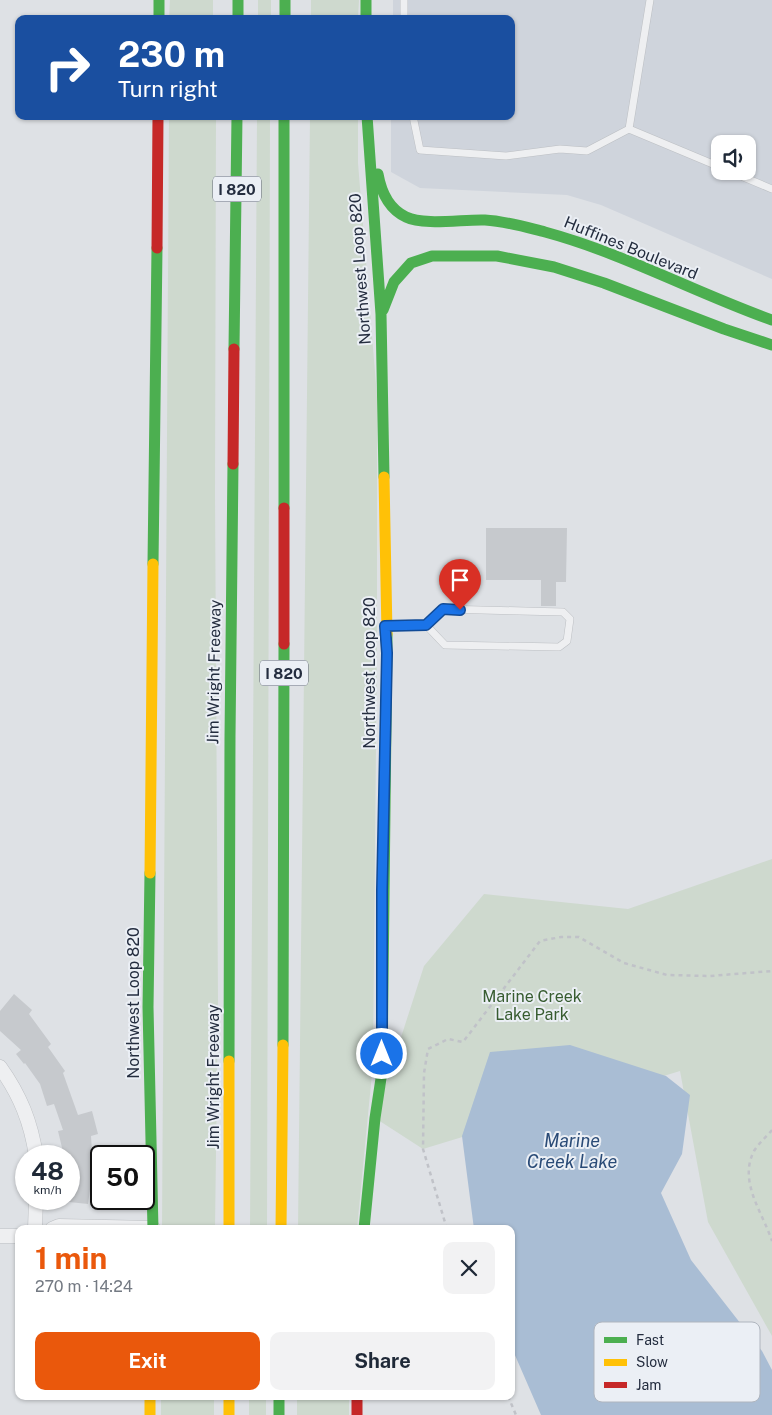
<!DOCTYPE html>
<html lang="en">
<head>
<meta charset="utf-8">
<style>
	:root { --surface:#fff; --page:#f2f2f3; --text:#1f2937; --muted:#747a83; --accent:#ea580c }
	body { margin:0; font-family:"Public Sans",sans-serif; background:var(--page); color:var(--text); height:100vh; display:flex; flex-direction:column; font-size:19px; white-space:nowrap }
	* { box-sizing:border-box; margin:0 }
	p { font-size:16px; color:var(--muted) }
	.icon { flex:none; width:28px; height:28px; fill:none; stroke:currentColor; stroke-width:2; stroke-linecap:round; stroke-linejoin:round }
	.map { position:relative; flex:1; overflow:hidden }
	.side { position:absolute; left:15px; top:1225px; width:500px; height:175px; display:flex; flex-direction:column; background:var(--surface); border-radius:10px; box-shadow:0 1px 4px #0004 }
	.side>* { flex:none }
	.guide { position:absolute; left:15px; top:15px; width:500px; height:105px; border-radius:10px; box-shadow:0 1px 4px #0004; background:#1a4fa0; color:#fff; overflow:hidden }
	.controls { position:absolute; left:711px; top:135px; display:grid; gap:10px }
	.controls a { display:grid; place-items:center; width:45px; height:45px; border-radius:10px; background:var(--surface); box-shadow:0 1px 4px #0004; font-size:25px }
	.speed { position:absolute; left:15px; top:1145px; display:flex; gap:10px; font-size:25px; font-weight:700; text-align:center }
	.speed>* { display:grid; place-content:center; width:65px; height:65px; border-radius:50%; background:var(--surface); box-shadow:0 1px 4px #0004; line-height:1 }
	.speed small { font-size:12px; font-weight:400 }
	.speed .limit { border:2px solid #111; border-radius:8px; background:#fff; color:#111 }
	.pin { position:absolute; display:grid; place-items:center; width:42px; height:42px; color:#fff; margin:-51px -21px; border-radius:50% 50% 50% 0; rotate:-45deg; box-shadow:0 0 5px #0007 }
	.pin .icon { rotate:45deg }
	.me { position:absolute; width:55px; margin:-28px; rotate:0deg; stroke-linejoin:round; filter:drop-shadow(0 0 4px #0008) }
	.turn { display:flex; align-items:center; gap:18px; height:105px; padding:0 20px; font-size:22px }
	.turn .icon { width:65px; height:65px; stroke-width:2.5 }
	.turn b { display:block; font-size:35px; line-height:42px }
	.round { display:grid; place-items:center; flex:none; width:52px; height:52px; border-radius:10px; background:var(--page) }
	.headline { display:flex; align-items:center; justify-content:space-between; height:85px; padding:0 20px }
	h1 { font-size:30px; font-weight:700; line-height:38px; color:var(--accent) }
	.cta { display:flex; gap:10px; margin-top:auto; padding:10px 20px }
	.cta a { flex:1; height:58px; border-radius:10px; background:var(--accent); color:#fff; font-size:20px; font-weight:700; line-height:58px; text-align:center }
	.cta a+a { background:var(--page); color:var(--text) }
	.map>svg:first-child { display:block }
	.built { fill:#cfd4dc; fill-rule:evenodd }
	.green { fill:#ced9ce }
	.water { fill:#a9bdd4 }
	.building { fill:#c6c9cd }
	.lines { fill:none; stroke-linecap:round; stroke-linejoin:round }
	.lane-casing { stroke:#bcbfc3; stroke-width:8 }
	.street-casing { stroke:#bcbfc3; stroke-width:15 }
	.path { stroke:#c0c2c8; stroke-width:2.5; stroke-dasharray:4 4; stroke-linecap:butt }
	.lane { stroke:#eeeff1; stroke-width:7 }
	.street { stroke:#eeeff1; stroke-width:14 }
	.fast { stroke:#4caf50; stroke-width:11 }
	.slow { stroke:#ffc107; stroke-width:11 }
	.jam { stroke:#c62828; stroke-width:11 }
	.route-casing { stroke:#114b97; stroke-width:12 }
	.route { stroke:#1a73e8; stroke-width:9 }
	.labels { text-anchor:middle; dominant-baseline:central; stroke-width:4; stroke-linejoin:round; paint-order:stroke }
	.shield { fill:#ebeff5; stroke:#606776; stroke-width:1 }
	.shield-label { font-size:15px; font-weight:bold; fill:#242d3f }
	.street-label { font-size:16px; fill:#242d3f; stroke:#ebeff5 }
	.park-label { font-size:16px; fill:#375c30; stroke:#ebeff5 }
	.water-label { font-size:18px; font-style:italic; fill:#2a4b77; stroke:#ebeff5 }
	.key { fill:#ebeff5; stroke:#afb5be; stroke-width:1 }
	.key-label { font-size:14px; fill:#242d3f }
</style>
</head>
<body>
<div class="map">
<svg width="772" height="1415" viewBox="0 0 772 1415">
	<rect width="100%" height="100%" fill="#dee1e5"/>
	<path class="built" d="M393,0h379v279l-171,-74 -34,-10 -147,-7 -29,-16v-56h120v-97h-118zM720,144h28v27h-28z"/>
	<path class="green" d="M170,0h43v19h-44z
		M258,0h13v19h-13z
		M311,0h48l-1,19h-47z
		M169,116h47l-1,379 3,506 -3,228h-53z
		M257,116h13l-3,1113h-17z
		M310,116h48v47l19,234v241l-4,425 -16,166h-59z
		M772,859v477l-64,-114 -28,-151 -257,78 -48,-31 49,-152 60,-72 144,15z
		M161,1396h53v19h-53z
		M249,1396h17v19h-17z
		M297,1396h52v19h-52z"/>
	<path class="water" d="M570,1045l96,31 24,19 -8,59 -21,39 30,67 71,91 10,19v45h-231l-30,-69v-117h-37l-12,-93 28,-84z"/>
	<path class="building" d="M486,528h81l-1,54h-10v24h-15v-26h-55z
		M14,994l18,16 -3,4 22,30 -3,3 17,24 -2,2 15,42 14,-4 6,23 -7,2 2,32 -5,36 -19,-2 2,-10h-2v-36h-5l-6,-25 5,-1 -9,-26 -7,2 -7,-22 -15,-21 -1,1 -8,-10 5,-4 -21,-19v-20z"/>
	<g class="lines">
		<g class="lane-casing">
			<path id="lane" d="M650,0l-21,129 91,38
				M404,19v-19
				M413,116l7,34 86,6 54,-7 27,2 42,-22
				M729,171l43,18
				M388,626l38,-1 17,-16 120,3 7,7 -3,22 -8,6 -114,-2 -19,-20"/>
		</g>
		<g class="street-casing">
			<path id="street" d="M0,1067c20,28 31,55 36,89
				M35,1229l1,-30
				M52,1229l7,-3 94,2
				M0,1236h19"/>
		</g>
		<path class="path" d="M772,1130c-6,7 -13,13 -18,21 -16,31 9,62 18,90
			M447,1229l-24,-80 1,-76 4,-24 20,-10 15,3 77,-101 21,-4h18l45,26 43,12 43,1 62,-5
			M508,1396l8,19"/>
		<use href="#lane" class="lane"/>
		<use href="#street" class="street"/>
		<path class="fast" d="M159,0v19
			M238,0v19
			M285,0v19
			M366,0v19
			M284,116v392
			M367,116l14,198 3,163
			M378,174c3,17 11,35 28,43 18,9 58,2 79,3 20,1 40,7 60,12 78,21 151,61 227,88
			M383,310l11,-28 17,-19 21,-7h65l57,11 50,16 120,46 48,16
			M234,349l3,-233
			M153,564l4,-316
			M150,873l-2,134 5,222
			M283,1045l1,-401
			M229,1061l1,-324 3,-273
			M364,1229l11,-111 7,-46 5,-438
			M279,1396v19"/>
		<path class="slow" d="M384,477l3,157
			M150,873l3,-309
			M229,1229v-168
			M281,1229l2,-184
			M150,1396v19
			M229,1396v19"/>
		<path class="jam" d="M157,248l1,-132
			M233,464l1,-115
			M284,508v136
			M357,1396v19"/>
	</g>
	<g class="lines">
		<g class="route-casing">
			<path id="route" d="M382,1054v-164l5,-237 -2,-27 41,-1 17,-16 17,1"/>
		</g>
		<use href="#route" class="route"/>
	</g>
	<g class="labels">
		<g class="shield">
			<rect x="213" y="176.5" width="48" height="25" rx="4"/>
			<rect x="260" y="660.5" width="48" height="25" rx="4"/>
		</g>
		<g class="shield-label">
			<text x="237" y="189">I 820</text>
			<text x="284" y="673">I 820</text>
		</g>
		<g class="street-label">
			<text transform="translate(631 248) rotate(22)">Huffines Boulevard</text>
			<text transform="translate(360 269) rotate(-94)">Northwest Loop 820</text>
			<text transform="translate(214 672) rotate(-89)">Jim Wright Freeway</text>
			<text transform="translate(369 673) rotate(-90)">Northwest Loop 820</text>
			<text transform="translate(133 1003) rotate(-90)">Northwest Loop 820</text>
			<text transform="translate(213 1077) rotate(-90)">Jim Wright Freeway</text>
		</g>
		<g class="park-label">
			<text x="532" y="996">Marine Creek<tspan x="532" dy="18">Lake Park</tspan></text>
		</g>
		<g class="water-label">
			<text x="572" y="1140">Marine<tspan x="572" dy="21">Creek Lake</tspan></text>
		</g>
	</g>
	<rect x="594" y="1322" width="166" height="80" rx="8" class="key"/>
	<rect x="604" y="1337" width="23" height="6" fill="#4caf50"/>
	<rect x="604" y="1359" width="23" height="7" fill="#ffc107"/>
	<rect x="604" y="1382" width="23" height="6" fill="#c62828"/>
	<g class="key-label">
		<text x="636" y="1345">Fast</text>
		<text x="636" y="1367">Slow</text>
		<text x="636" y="1390">Jam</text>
	</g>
</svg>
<div class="controls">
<a><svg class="icon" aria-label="sound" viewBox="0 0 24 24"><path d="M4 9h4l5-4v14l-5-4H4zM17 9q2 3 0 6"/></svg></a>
</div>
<div class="speed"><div>48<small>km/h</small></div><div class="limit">50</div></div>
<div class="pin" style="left:460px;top:610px;background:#d93025"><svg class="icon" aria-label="arrive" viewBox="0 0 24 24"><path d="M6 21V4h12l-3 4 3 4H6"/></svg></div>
<svg class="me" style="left:382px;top:1054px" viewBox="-20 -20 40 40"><circle r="17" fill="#1a73e8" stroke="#fff" stroke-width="3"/><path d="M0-11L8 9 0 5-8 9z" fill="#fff"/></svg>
<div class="guide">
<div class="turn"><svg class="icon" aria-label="right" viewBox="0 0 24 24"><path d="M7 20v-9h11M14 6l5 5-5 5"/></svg><div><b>230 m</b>Turn right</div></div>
</div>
<section class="side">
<div class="headline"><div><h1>1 min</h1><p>270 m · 14:24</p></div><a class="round"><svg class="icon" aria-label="close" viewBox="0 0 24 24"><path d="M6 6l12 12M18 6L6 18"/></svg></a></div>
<div class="cta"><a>Exit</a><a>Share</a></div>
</section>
</div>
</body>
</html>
